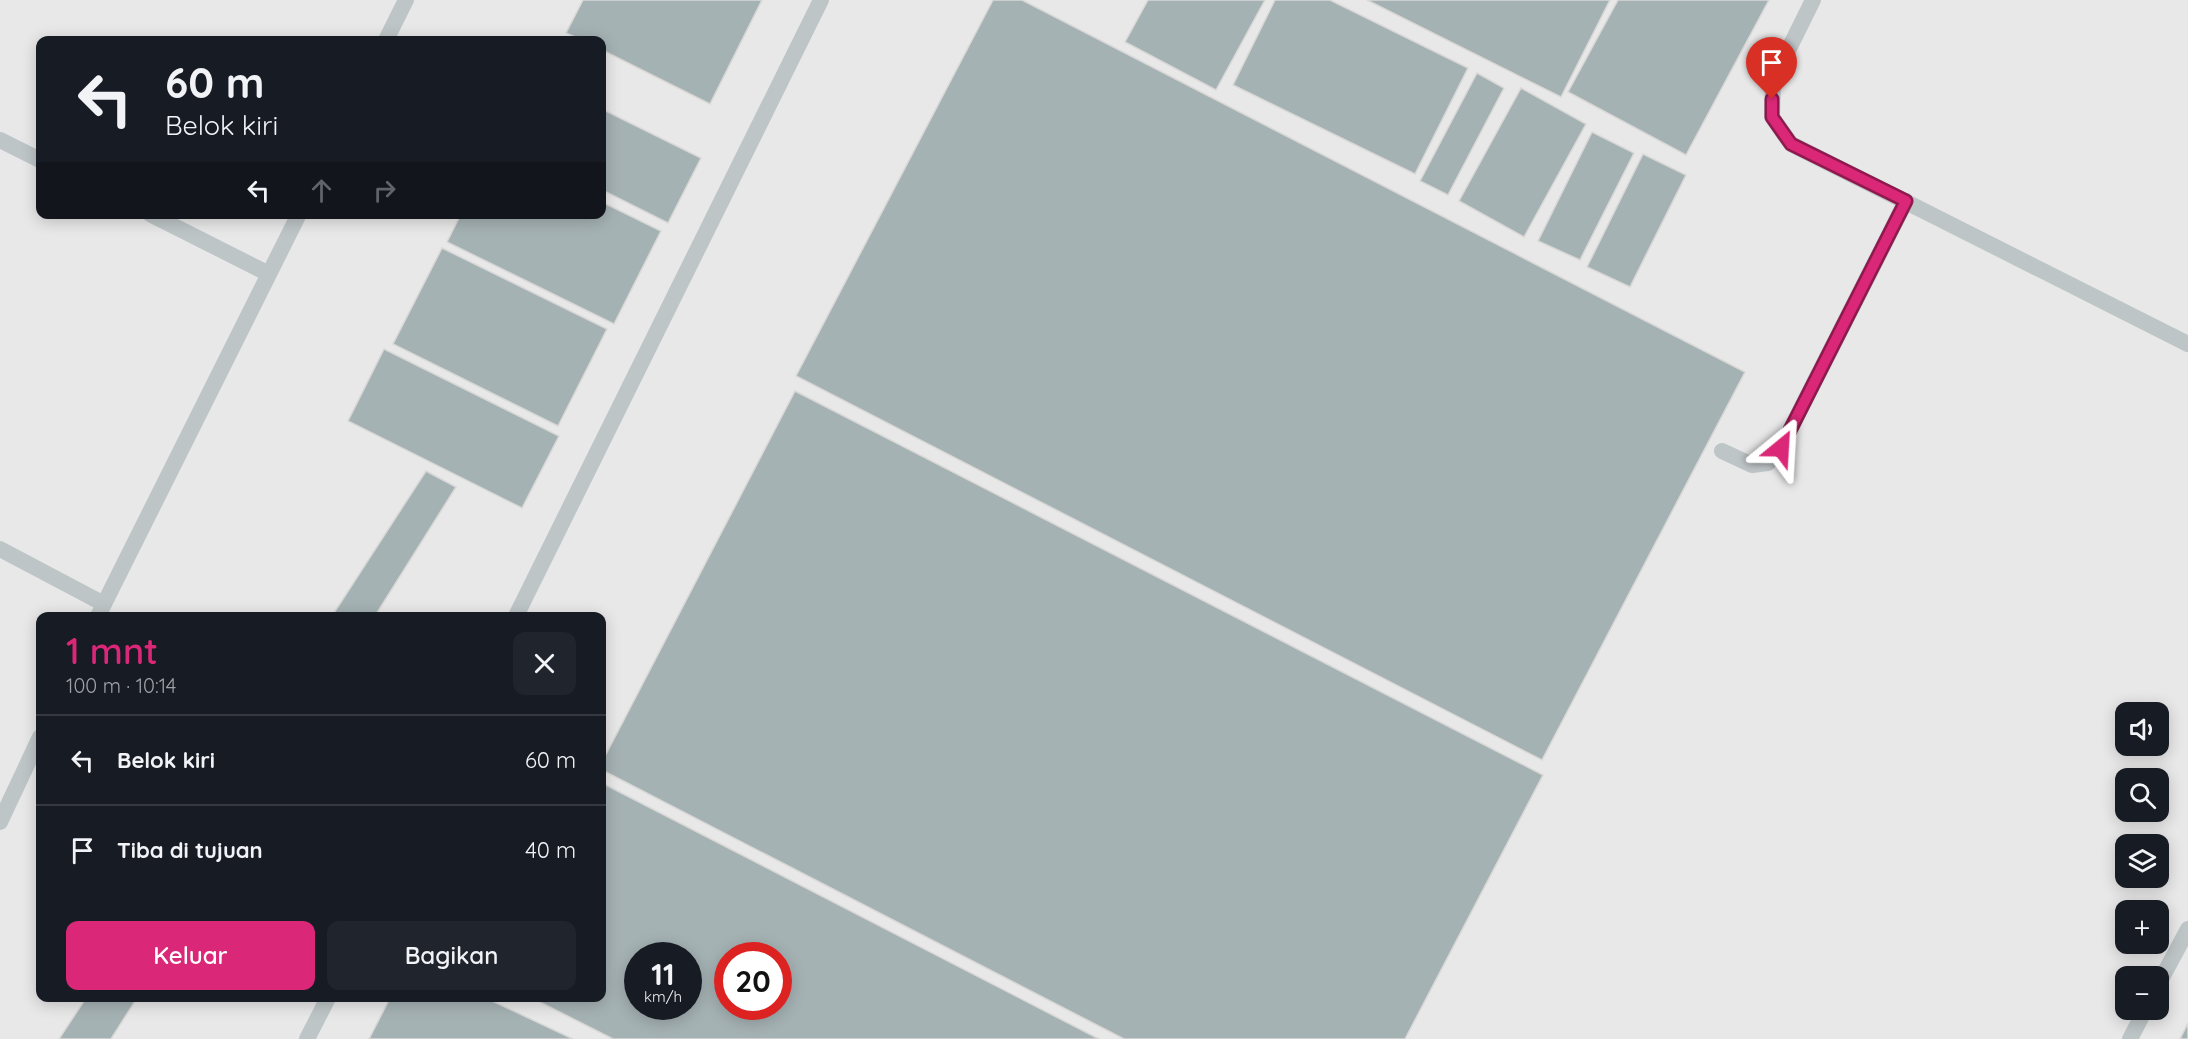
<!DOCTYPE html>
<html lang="id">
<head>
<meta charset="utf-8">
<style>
	:root { --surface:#171b24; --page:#20242c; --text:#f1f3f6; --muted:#9ea1a6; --line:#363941; --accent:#db2777 }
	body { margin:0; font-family:Quicksand,sans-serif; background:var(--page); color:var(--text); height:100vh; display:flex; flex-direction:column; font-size:22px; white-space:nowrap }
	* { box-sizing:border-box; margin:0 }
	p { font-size:20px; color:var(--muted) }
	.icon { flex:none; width:33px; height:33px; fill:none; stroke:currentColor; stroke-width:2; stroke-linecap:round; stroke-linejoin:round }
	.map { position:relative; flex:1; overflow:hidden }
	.details { position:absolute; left:36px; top:612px; width:570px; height:390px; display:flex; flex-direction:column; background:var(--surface); border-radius:12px; box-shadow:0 3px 15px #0003 }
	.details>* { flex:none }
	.guide { position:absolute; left:36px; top:36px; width:570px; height:183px; border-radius:12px; box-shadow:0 3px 15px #0003; background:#171b24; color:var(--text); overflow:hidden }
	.buttons { position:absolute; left:2115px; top:702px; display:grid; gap:12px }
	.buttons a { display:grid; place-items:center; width:54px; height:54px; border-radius:12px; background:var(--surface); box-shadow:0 3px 15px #0003; font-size:30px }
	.speed { position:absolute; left:624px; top:942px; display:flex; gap:12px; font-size:30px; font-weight:700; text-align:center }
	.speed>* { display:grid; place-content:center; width:78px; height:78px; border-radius:50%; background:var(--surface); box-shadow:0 3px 15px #0003; line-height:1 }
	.speed small { font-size:15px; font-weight:400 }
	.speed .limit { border:9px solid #d22; background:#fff; color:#111 }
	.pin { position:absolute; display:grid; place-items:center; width:51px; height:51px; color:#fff; margin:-62px -26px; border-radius:50% 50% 50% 0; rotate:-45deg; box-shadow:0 0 6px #0007 }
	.pin .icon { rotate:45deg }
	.me { position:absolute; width:66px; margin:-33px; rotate:27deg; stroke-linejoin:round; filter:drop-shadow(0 0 4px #0008) }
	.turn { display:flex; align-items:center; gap:21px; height:126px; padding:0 30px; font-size:27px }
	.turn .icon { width:78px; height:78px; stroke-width:2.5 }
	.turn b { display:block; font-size:42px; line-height:51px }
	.lanes { display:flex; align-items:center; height:57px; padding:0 30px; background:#0003; justify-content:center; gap:30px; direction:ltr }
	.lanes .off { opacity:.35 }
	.round { display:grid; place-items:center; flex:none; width:63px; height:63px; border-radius:12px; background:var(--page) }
	.overview { display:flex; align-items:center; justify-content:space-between; height:102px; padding:0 30px }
	h1 { font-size:36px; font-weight:600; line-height:45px; color:var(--accent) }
	.cta { display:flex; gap:12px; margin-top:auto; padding:12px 30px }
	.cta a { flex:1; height:69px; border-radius:12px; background:var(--accent); color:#fff; font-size:24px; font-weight:600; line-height:69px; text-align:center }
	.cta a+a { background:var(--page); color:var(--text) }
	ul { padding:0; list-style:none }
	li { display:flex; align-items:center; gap:18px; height:90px; padding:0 30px; border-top:2px solid var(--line) }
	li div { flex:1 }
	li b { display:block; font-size:22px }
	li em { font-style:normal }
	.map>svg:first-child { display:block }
	.built { fill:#e8e8e8; fill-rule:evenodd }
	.building { fill:#a5b2b4; stroke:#d9d8d7; stroke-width:1.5; fill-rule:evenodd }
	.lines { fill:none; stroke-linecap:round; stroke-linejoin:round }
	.service { stroke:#bec5c7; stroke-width:16 }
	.route-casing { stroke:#8e194d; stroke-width:15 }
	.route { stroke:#db2777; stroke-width:10 }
</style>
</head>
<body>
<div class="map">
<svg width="2188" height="1039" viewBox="0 0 2188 1039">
	<rect width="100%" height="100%" fill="#f7f6f4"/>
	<path class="built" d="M0,0h2188v1039h-2188zM40,40h562v174h-562zM40,616h562v382h-562zM2126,712h32v34h-32zM2126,778h32v34h-32zM2126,844h32v34h-32zM2126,910h32v34h-32zM638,956h50v50h-50zM728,956h50v50h-50zM2126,976h32v34h-32z"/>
	<path class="building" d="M583,0h179l-52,104 -108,-54v-10h-20l-16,-7z
		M993,0h29l723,372 -203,388 -746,-384z
		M1148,0h117l-49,90 -91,-48z
		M1275,0h55l138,68 -53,106 -182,-89z
		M1367,0h243l-49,97z
		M1618,0h151l-83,155 -118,-63z
		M1477,73l27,15 -56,107 -28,-14z
		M1521,88l65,36 -62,113 -65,-36z
		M602,109l99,49 -33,65 -66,-33z
		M1592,132l42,21 -54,107 -42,-19z
		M1643,154l43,21 -56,112 -43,-20z
		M602,202l59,29 -47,93 -167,-82 14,-28h141z
		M442,248l165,81 -49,97 -165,-82z
		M384,349l175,87 -37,72 -174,-87z
		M795,391l748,384 -138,264h-281l-522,-269v-8z
		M426,471l30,16 -81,129h-43z
		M602,783l497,256h-486l-81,-41h70zM638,956h50v50h-50zM728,956h50v50h-50z
		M86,998h51l-26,41h-52z
		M390,998h96l87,41h-204z
		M2188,1023v16h-8z"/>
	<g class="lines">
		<path class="service" d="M1813,0l-40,81 -1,36 19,27 397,200
			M386,40l20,-40
			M0,140l40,20
			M150,214l119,60
			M1722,451l30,14 16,-2 13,-15 125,-247
			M0,549l104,55
			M98,616l201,-402
			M516,616l305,-616
			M0,822l40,-85
			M2158,985l30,-56
			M307,1039l21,-41
			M2130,1039l15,-29"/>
	</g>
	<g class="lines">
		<g class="route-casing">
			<path id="route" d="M1772,99v18l19,27 115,57 -125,247"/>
		</g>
		<use href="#route" class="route"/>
	</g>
</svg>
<div class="buttons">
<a><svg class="icon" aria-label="sound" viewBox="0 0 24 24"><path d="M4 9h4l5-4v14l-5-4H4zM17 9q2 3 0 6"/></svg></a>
<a><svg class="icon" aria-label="search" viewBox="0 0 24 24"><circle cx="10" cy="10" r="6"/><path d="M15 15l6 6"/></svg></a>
<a><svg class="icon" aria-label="layers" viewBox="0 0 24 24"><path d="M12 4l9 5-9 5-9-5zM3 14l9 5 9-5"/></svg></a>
<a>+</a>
<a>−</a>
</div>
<div class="speed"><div>11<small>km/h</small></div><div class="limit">20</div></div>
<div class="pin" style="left:1772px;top:99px;background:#d93025"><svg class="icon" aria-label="arrive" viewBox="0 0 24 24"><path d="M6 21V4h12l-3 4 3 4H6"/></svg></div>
<svg class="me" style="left:1781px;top:448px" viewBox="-20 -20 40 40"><path d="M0-17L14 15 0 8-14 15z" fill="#db2777" stroke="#fff" stroke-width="4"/></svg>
<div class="guide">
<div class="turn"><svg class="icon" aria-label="left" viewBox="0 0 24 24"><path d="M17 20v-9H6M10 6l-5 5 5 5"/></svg><div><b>60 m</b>Belok kiri</div></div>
<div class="lanes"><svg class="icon" aria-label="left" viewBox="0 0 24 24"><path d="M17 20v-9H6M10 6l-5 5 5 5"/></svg><svg class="icon off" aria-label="ahead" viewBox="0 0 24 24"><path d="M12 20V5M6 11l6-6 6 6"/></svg><svg class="icon off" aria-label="right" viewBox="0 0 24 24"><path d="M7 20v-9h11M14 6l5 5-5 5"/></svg></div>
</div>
<section class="details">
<div class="overview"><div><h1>1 mnt</h1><p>100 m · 10:14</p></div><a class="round"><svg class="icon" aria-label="close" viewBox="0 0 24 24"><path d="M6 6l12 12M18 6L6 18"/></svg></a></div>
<ul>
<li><svg class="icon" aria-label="left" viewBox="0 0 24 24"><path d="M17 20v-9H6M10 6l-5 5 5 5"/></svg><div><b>Belok kiri</b></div><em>60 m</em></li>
<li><svg class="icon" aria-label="arrive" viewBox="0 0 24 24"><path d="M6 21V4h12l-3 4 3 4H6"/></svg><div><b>Tiba di tujuan</b></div><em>40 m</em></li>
</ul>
<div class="cta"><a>Keluar</a><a>Bagikan</a></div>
</section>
</div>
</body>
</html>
